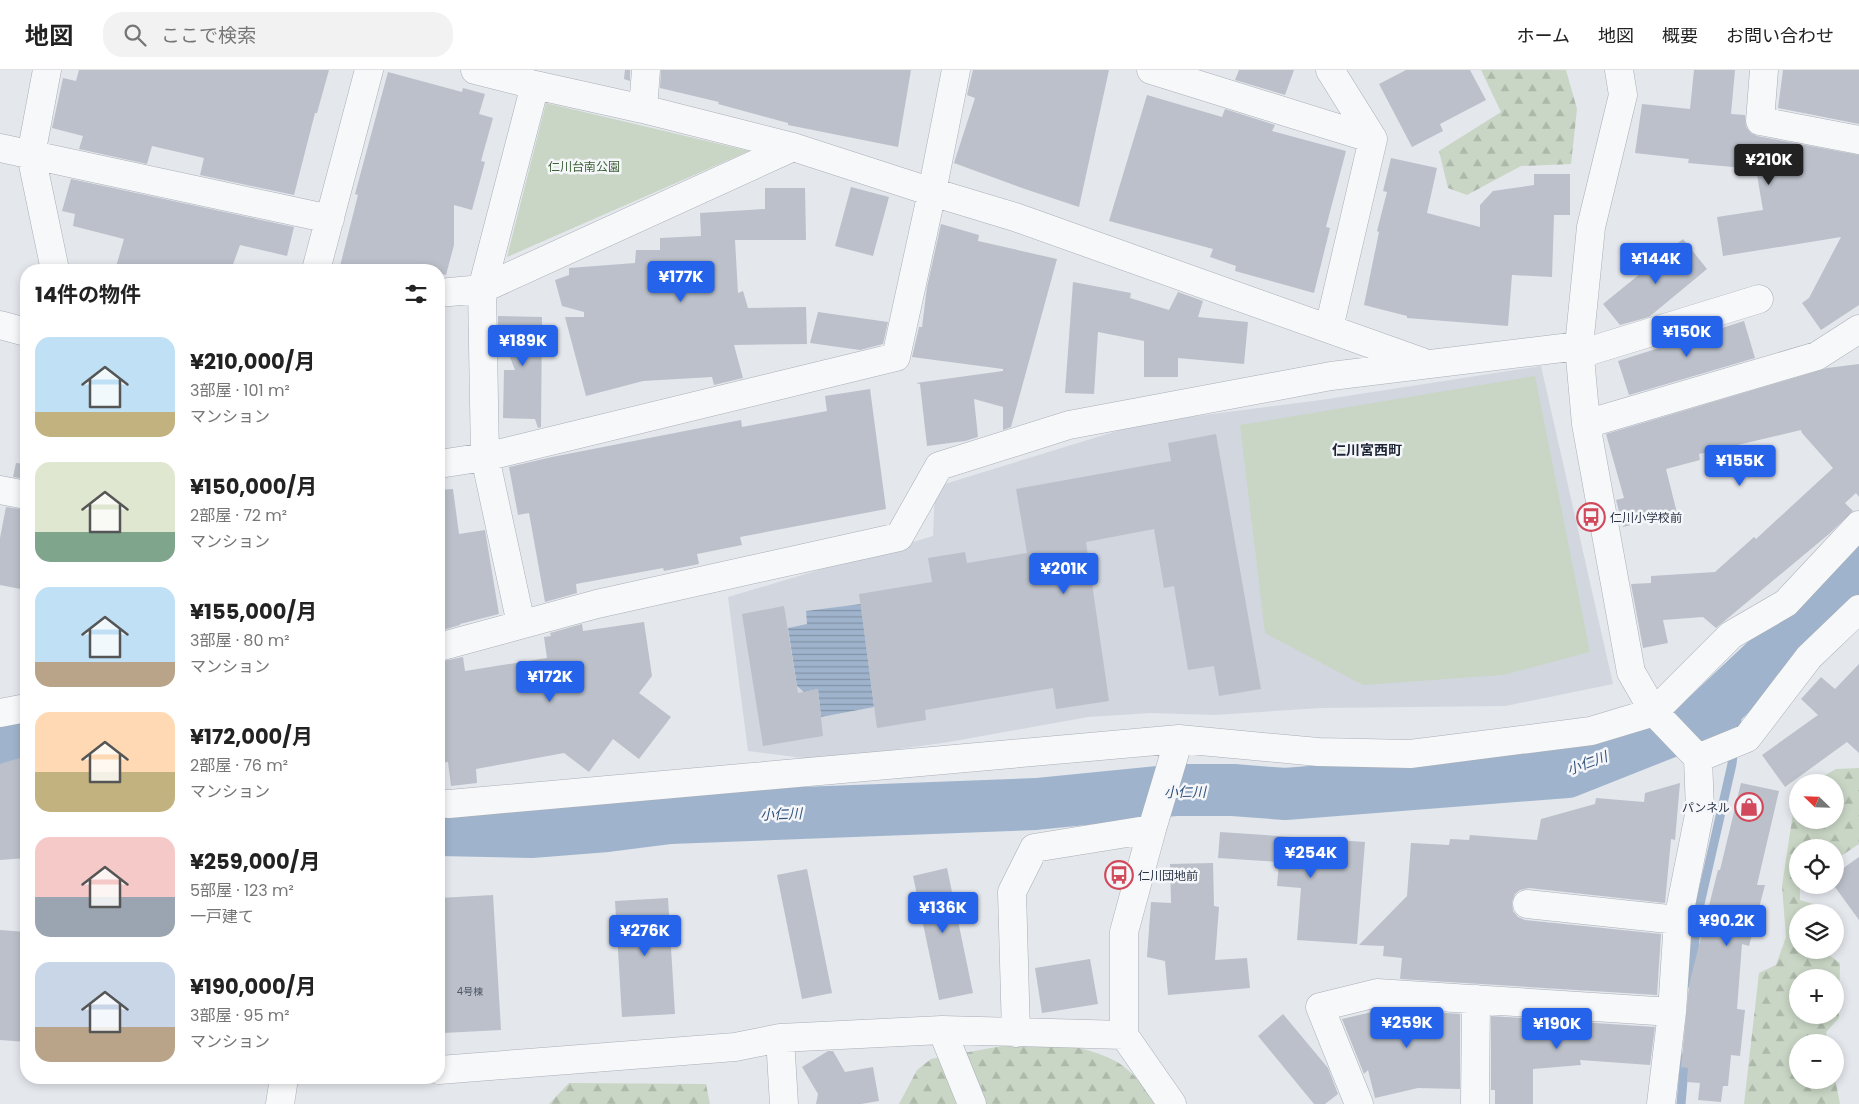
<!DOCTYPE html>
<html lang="ja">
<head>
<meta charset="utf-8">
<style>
	body { margin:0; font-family:Poppins,"Noto Sans JP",sans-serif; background:#f2f2f2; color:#222; height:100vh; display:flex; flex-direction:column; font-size:19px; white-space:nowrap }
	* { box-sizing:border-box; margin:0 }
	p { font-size:16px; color:#767676 }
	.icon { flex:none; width:28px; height:28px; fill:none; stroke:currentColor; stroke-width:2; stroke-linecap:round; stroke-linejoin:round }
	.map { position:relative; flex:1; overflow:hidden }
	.panel { position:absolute; left:20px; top:194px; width:425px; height:820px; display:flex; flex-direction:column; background:#fff; border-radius:20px; box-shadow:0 2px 8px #0003 }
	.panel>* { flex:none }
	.needle { width:32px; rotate:293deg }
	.tools { position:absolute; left:1789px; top:704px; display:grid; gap:10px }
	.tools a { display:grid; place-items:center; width:55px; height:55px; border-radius:50%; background:#fff; box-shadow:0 2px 8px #0003; font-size:25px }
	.price { position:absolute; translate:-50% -42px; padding:0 11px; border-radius:5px; background:#2563eb; color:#fff; font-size:16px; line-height:32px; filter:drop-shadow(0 1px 2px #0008) }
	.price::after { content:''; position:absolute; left:50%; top:30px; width:15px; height:11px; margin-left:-8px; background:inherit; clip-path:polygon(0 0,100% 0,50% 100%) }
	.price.active { background:#222; color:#fff }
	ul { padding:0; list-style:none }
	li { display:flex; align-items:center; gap:15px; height:125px; padding:0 15px }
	li span { display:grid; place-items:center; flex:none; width:140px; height:100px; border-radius:15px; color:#555 }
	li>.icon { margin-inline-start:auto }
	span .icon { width:60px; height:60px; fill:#fffc; stroke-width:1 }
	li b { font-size:21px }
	h2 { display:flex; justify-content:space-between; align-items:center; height:60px; padding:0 15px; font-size:21px }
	header { display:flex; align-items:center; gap:30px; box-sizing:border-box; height:70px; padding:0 25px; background:#fff; border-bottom:1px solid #e0e0e0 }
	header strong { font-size:24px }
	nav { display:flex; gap:28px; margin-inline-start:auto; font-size:18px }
	.search { width:350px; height:45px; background:#f2f2f2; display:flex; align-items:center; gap:12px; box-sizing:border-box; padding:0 18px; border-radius:20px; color:#767676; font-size:19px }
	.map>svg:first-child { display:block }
</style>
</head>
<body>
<header>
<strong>地図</strong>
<div class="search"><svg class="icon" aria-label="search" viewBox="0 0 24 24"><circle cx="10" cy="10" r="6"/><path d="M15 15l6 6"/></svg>ここで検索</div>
<nav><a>ホーム</a><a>地図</a><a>概要</a><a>お問い合わせ</a></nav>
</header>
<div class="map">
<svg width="1859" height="1034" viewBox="0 0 1859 1034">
	<defs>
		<pattern id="forest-firs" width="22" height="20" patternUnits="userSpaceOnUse" patternTransform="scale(1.25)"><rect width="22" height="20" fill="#c9d6c5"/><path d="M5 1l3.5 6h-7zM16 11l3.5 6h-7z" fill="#adb8ab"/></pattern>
		<pattern id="water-rules" width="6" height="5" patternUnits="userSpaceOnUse" patternTransform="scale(1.25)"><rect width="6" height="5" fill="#9fb4cc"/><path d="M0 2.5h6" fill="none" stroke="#8293a7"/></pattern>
	</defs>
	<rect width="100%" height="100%" fill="#e4e7ec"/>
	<path fill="#d2d6de" d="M1541,296L1613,614L1505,636L1321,638L1215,645L1151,643L1088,647L949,672L819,690L748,681L728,527L933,466L935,417L1143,353L1321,330Z"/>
	<path fill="#c9d6c5" d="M546,33L749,81L507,187Z
		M1535,306L1590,582L1503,605L1363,615L1265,563L1240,355Z"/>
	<path fill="url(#forest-firs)" fill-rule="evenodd" d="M1481,0H1566L1577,39L1571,94L1521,96L1467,125L1448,118L1439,81L1501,42Z
		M1859,698V774L1835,790V778H1798V815H1800V830L1820,836L1819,842H1798V880H1822L1840,893L1839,948L1826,962L1828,972H1798V1010H1835V1008L1840,1034H1744L1759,903L1776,895L1786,867L1782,816L1796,723L1797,722L1798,750H1835V712H1813L1836,699ZM1798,908H1835V945H1798Z
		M1039,969C1064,975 1094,979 1117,992C1131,1000 1148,1020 1157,1034H899L917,1000L931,989Z
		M569,1013L706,1014L710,1034H549Z"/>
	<path fill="url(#water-rules)" d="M861,534L874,637L821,647L818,619L804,622L797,616L788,558L807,554L806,541Z"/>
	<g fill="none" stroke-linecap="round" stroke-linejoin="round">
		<path stroke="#9fb4cc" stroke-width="9" d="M1691,914L1697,847L1732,694L1741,614
			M1681,1034L1685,987"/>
		<path stroke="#9fb4cc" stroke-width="52" d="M0,672H26
			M439,760L531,762L607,756L670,748L1036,734L1177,720H1233L1285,724L1567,702L1706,647L1790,568L1859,495"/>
	</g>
	<path fill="#bbc0ca" d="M79,0H329L317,43H315L294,125L200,105L204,88L152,76L147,94L79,79L83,66L52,58L63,8L76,11Z
		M625,0H630V11L624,9Z
		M661,0H911L898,77L788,55V53L718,34L719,32L660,18Z
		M973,0H1109L1079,137L1022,118L954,93L975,28L967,25Z
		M1239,0H1294L1285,25L1235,10Z
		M1406,0H1470L1486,30L1440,54L1443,61L1412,77L1379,14Z
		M1694,0H1735L1731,44L1745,45L1746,57L1751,63L1757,66L1859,85V235L1821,260L1802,233L1809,228L1841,167L1723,186L1717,147L1763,140L1756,99L1688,93L1689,89L1635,83L1642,34L1690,39Z
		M1783,0H1859V54L1778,38Z
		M388,2L462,22L463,18L485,24L479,44L493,48L481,91L485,92L472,140L454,135V175L446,205L439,203V200H339L358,125L355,124Z
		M1147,25L1222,47L1225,39L1275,55L1272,61L1346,81L1326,157L1330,158L1314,223L1235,201L1236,196L1210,187L1213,179L1109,151Z
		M1391,88L1437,98L1427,143L1480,157V135L1493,121L1534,115V104H1570V145H1554L1552,207L1512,205L1508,256L1407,248V246L1364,235L1379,162L1377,161L1387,122L1383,121Z
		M71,109L294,157L287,186L240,175L231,200H115L124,169L73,156L75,144L62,141Z
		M851,117L889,127L873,186L835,176Z
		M765,118H805L806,170H735L738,223L743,221L748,238L806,237L807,274L734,275L743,308L714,315L712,307L643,311L586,326L565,247H584V242L562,236L555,210L569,205V198L635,193L636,180H660V168L701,166L700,143L765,139Z
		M941,154L979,165L978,171L1057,189L1011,357L1003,360V337L974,329L978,367L965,371L927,376L920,314L916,313L1003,301V299L912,287L919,257H922L927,217Z
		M1683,169L1707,199L1649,247L1620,255L1603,234Z
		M1073,212L1131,223L1130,228L1169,240L1178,222L1203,231L1198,247L1248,252L1244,294L1178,288V307H1144V271L1098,262L1094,324L1065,323Z
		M818,242L888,252L883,274L860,280L810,273Z
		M498,246L542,247L541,357L538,358L535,349L503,348L504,300H515L498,257Z
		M1744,251L1755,288L1629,325L1618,291Z
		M1859,294V427L1856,423L1845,433L1853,441L1829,464L1716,558L1703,547L1663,550L1668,573L1643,578L1631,514L1651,513V506L1715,502L1754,467L1756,469L1833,398L1802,363L1801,360L1699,384L1700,390L1666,399L1677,443L1623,457L1616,430L1624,428L1606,364L1827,298Z
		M870,319L886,439L740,467L742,475L697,484L699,494L664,501L663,498L576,514L577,523L545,532L529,443L518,445L509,397L552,387L741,350L742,357L827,341L825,326Z
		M1216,364L1261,619L1219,626L1214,596L1188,600L1174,516L1164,518L1154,459L1086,472L1109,631L1056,639L1053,618L925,640L926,650L877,658L859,524L932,512L928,488L965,482L967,493L1027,483L1016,419L1171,391L1168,373Z
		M16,393L26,394V409L13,407Z
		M453,419L459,464L485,460L499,544L460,554V555L439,561V420Z
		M6,437L26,440V520L0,515V468Z
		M784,536L798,623L818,619L823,666L763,676L742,544Z
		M644,552L652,606L639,623L671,647L639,689L613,669L589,702L564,683L476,699L477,713L451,716L448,692L439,693V592L463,587L465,601L547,588L544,567L551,566L550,563L582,554L583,561Z
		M1859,594V683L1847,672L1785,717L1762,685L1818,645L1801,629L1821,607L1835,619Z
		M26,686V788L0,790V694Z
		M1680,713L1675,770L1671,769L1665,833L1529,818L1520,820L1515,824L1512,832L1513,841L1518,847L1525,850L1661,864L1657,925L1400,909L1402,888L1383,886L1384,876L1359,875L1407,826L1411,773L1449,775L1450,769L1469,770L1470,765L1537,770L1541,749L1595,734L1596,728L1644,732L1645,723Z
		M1741,713L1779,721L1757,815H1765L1749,876L1742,874L1737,939L1745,940L1740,986L1731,985L1728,1016H1723L1721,1032L1698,1030L1700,1013L1687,1012L1688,998L1681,997L1689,915L1718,800H1720Z
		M1220,762L1365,772L1357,874L1297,870L1301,818L1277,816L1279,792L1218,788Z
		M1859,787V850L1835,817V804Z
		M1213,793L1214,836L1219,837L1215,890L1247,888L1250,918L1168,925L1165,891L1147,887L1151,832L1171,833L1170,794Z
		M947,798L973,923L939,930L913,806Z
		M807,799L832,923L802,929L777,805Z
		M493,825L501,960L443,963L439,881V828Z
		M668,828L675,944L622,947L615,831Z
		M0,860L26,862V972L0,970Z
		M1090,889L1098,934L1042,943L1035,898Z
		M1385,939L1460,944V1019L1418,1018L1375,1028L1368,1000L1364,1004L1342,949Z
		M1283,944L1328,998L1338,1024L1325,1034H1314L1258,966Z
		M1491,946L1655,957L1650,995L1580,990L1581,995L1533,999V1034H1495V1020H1491Z
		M828,981H833L845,1002L873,997L879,1031L861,1034H816L818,1024L802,997Z"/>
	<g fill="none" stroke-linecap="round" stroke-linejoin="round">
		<defs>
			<path id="minor" d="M47,0L31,85L55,200
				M475,0L535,15L643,39L793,77L932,122L1015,147L1422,292
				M1151,0L1373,69
				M1619,0L1623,25L1591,157L1579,276L1586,354L1631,602L1654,642L1698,688L1747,668L1809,587L1859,539
				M1764,0L1760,51L1859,70
				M643,39L646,0
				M0,78L330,149
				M316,200L369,0
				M439,223L482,219L793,77
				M0,255L26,262
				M1329,258L1373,69L1330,0
				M1580,284L1759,229
				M1586,354L1817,286L1859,259
				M439,394L485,387L896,287L932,122L956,0
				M0,420L26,425
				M521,554L485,387L482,219L535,15
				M439,577L597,534L899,467L939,396L1069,355L1331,306L1579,276
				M0,643L26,638
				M439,733L449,734L1179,669L1318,682L1410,684L1591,661L1654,642L1731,565L1786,533L1859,455
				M1527,834L1678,850
				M942,960L972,1034
				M1016,963L1012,822L1034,778L1152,759
				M780,968L784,1034
				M439,1000L735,977L780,968L942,960L1124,965
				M280,1034L284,1008
				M1172,1034L1124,965V862L1152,759L1179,669
				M1359,1034L1320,937L1377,923L1672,942
				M1475,1034L1476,929
				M1661,1034L1672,942L1678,850L1700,740L1698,688"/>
		</defs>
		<use href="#minor" stroke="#a9aeb7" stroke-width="29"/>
		<use href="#minor" stroke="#f7f8fa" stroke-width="28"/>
	</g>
	<defs>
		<symbol id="bus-ring" viewBox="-11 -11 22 22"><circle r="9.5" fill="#f4f6f9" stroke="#d1495b" stroke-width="1.5"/><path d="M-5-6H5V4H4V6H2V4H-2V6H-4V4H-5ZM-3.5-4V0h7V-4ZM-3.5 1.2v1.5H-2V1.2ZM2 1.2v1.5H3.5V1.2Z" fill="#d1495b"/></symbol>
		<symbol id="shop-ring" viewBox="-11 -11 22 22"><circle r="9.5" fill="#f4f6f9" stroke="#d1495b" stroke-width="1.5"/><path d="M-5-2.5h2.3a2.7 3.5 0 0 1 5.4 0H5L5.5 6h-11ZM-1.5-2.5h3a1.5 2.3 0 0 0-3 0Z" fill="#d1495b"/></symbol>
	</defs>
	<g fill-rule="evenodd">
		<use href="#bus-ring" x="1575" y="431" width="32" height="32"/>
		<use href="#shop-ring" x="1733" y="721" width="32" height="32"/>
		<use href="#bus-ring" x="1103" y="789" width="32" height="32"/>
	</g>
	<g text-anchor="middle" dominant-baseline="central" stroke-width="5" stroke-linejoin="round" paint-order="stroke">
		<g font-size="10" fill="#4f5766">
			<text x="470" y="921">4号棟</text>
		</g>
		<g font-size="12" fill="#3f6138" stroke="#f4f6f9">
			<text x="584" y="96">仁川台南公園</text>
		</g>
		<g font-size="12" fill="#2b3445" stroke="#f4f6f9" text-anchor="start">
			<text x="1610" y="447">仁川小学校前</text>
			<text x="1730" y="737" text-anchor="end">パンネル</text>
			<text x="1138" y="805">仁川団地前</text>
		</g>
		<g font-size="14" font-weight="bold" fill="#1d2536" stroke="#f4f6f9">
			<text x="1367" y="380">仁川宮西町</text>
		</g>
		<g font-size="14" font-style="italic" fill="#34527a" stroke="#f4f6f9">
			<text transform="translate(1587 693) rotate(-20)">小仁川</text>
			<text transform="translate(1185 722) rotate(-1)">小仁川</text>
			<text transform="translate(781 744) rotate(-2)">小仁川</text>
		</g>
	</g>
</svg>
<div class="tools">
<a><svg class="needle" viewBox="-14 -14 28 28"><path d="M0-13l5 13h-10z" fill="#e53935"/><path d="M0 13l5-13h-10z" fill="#767676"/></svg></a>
<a><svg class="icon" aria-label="locate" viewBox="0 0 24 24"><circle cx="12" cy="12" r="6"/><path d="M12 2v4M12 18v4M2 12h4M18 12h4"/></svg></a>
<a><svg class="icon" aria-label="layers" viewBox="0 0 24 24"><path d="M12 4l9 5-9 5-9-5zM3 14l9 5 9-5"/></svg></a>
<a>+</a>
<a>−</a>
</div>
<b class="price active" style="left:1769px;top:116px">¥210K</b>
<b class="price" style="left:1656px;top:215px">¥144K</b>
<b class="price" style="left:681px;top:233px">¥177K</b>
<b class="price" style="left:1687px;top:288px">¥150K</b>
<b class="price" style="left:523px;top:297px">¥189K</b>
<b class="price" style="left:1740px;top:417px">¥155K</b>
<b class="price" style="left:1064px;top:525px">¥201K</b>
<b class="price" style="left:550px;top:633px">¥172K</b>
<b class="price" style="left:1311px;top:809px">¥254K</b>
<b class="price" style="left:943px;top:864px">¥136K</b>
<b class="price" style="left:1727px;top:877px">¥90.2K</b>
<b class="price" style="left:645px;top:887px">¥276K</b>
<b class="price" style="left:1407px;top:979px">¥259K</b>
<b class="price" style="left:1557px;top:980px">¥190K</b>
<section class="panel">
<h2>14件の物件<svg class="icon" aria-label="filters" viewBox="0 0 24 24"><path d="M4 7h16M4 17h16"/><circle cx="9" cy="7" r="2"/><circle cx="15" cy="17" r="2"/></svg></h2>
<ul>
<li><span style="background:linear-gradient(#bfe0f5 75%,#c2b280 0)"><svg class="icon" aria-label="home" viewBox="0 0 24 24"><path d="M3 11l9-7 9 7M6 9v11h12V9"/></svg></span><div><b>¥210,000/月</b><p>3部屋 · 101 m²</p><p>マンション</p></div></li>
<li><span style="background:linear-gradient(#dfe7d0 70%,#7fa58c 0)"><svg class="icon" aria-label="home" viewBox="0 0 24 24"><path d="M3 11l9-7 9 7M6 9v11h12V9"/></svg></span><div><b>¥150,000/月</b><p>2部屋 · 72 m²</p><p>マンション</p></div></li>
<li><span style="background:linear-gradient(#bfe0f5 75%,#b9a48a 0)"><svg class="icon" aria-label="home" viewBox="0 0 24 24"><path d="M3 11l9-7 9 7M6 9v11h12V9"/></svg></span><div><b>¥155,000/月</b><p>3部屋 · 80 m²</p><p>マンション</p></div></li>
<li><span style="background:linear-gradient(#ffd9b3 60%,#c2b280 0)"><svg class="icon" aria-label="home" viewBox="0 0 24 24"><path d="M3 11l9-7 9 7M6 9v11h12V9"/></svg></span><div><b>¥172,000/月</b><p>2部屋 · 76 m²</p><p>マンション</p></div></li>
<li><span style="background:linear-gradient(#f6c9c9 60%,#9aa5b1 0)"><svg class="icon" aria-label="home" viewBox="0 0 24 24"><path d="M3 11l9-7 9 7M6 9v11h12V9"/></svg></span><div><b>¥259,000/月</b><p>5部屋 · 123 m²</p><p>一戸建て</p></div></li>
<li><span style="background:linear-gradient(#c9d6e8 65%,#b9a48a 0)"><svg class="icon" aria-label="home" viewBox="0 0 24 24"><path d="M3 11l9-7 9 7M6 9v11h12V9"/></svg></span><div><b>¥190,000/月</b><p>3部屋 · 95 m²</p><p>マンション</p></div></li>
</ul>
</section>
</div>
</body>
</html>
